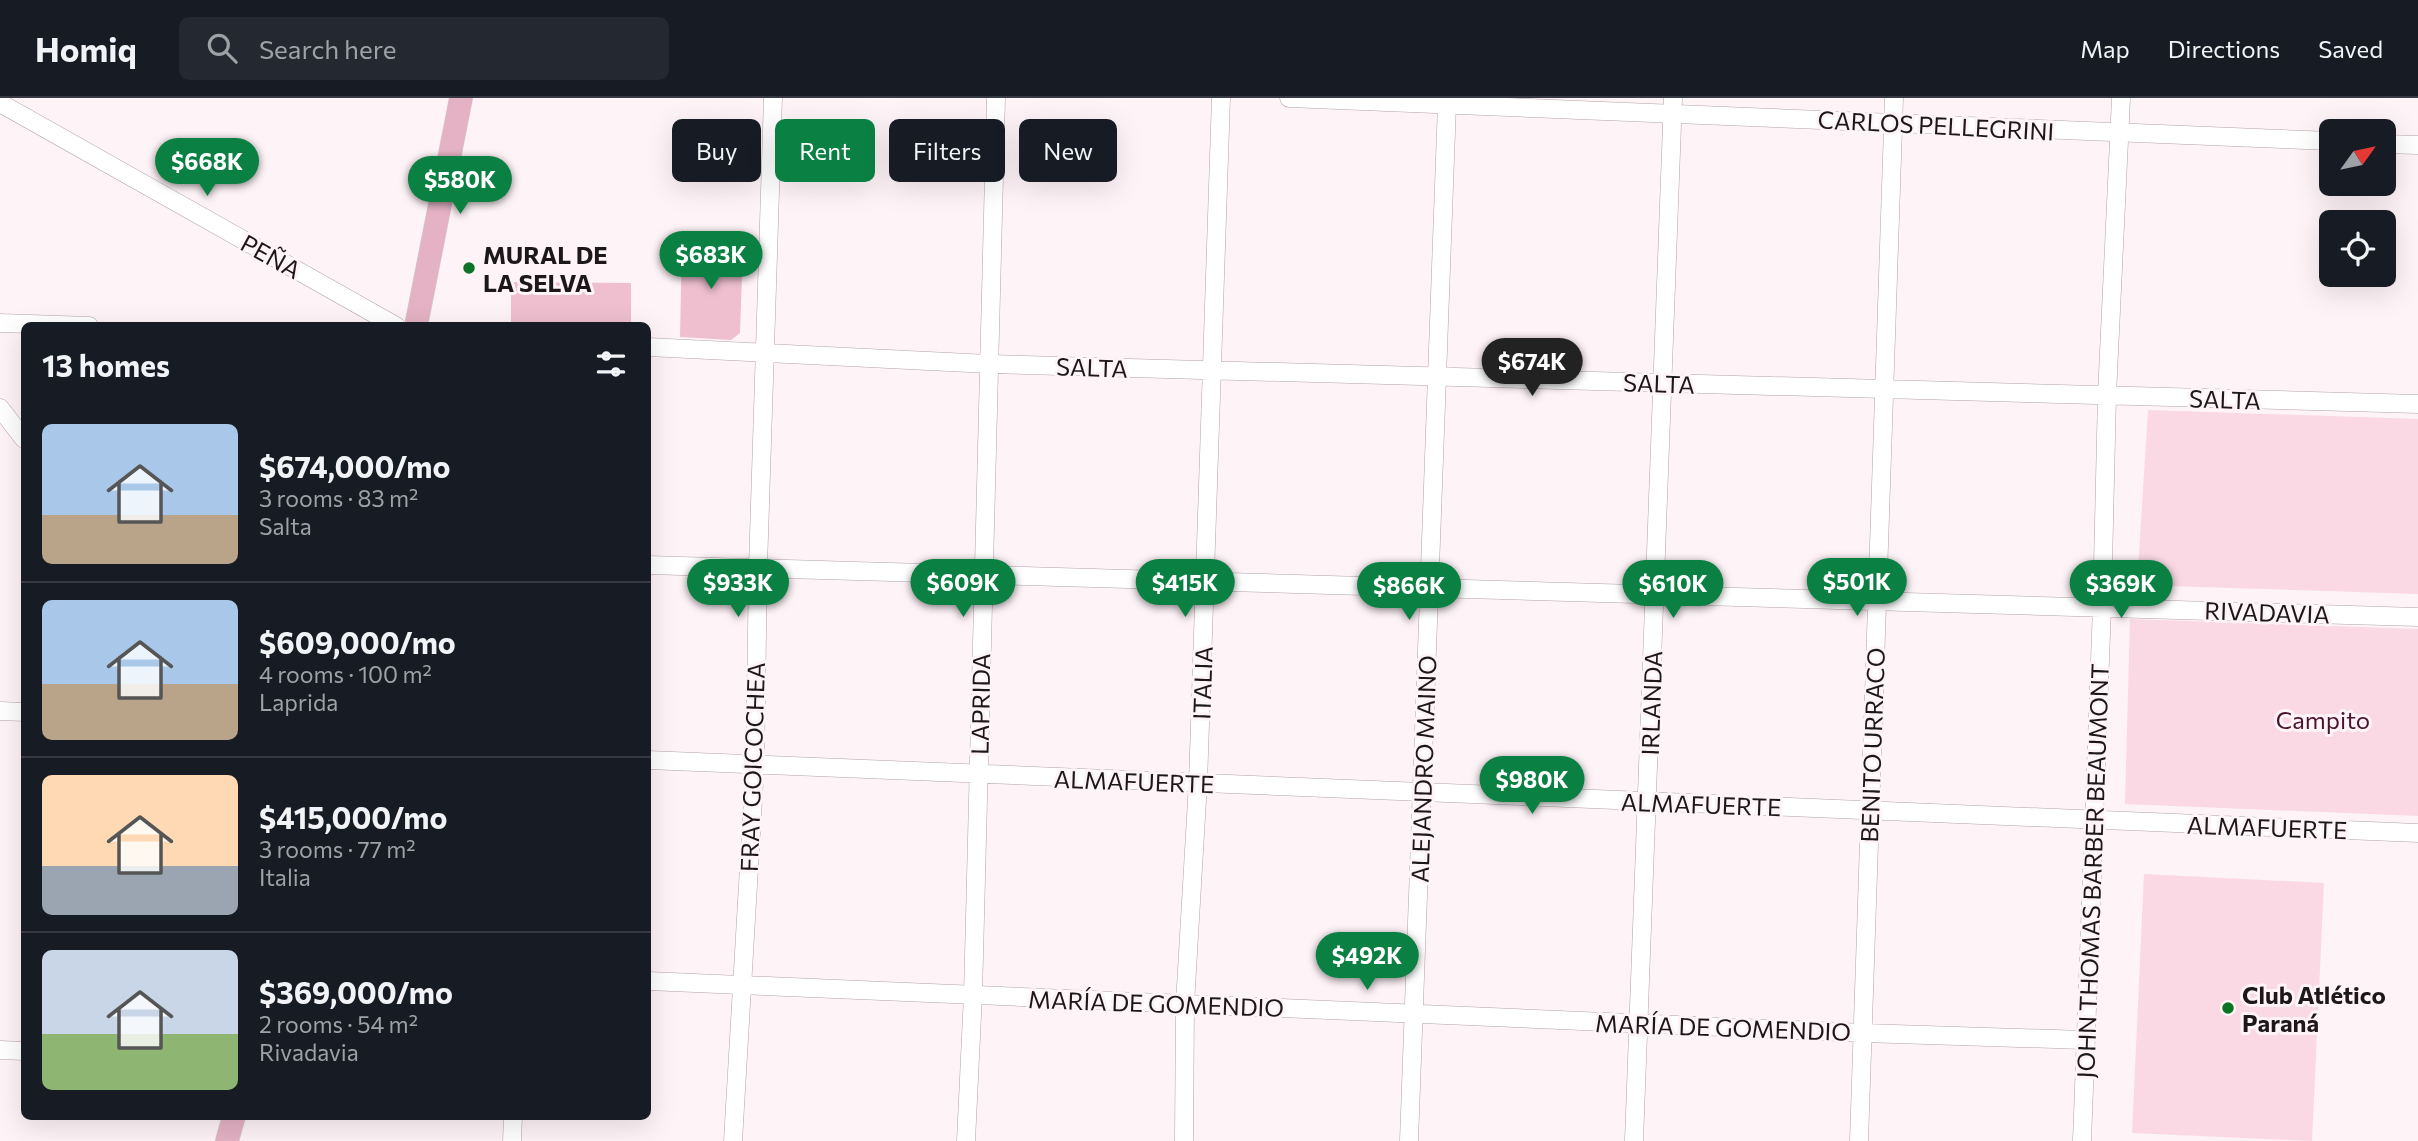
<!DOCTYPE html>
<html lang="en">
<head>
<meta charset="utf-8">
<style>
	body { margin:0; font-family:Commissioner,sans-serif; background:#242831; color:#f1f3f6; height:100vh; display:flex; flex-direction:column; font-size:26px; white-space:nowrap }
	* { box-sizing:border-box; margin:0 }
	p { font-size:23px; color:#9ea1a6 }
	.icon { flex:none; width:38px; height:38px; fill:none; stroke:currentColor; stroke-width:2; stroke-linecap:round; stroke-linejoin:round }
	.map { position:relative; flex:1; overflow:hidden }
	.details { position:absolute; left:21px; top:224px; width:630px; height:798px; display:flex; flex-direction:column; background:#171b24; border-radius:10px; box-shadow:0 7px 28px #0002 }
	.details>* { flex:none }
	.hud { position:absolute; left:672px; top:21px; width:665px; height:63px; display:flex; gap:14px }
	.needle { width:46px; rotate:57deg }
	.buttons { position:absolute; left:2319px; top:21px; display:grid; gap:14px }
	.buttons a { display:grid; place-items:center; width:77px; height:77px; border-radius:10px; background:#171b24; box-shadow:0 7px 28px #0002; font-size:35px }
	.price { position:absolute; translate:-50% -60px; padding:0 16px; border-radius:24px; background:#0b8043; color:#fff; font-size:23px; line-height:46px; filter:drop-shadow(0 2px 4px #0008) }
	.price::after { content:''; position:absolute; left:50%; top:42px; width:21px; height:16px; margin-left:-10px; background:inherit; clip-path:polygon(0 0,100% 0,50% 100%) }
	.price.current { background:#222; color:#fff }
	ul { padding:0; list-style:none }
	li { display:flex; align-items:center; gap:21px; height:175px; padding:0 21px }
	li+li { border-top:2px solid #363941 }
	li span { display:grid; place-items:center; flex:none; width:196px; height:140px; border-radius:10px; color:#555 }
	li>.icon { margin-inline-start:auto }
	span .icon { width:84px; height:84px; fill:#fffc; stroke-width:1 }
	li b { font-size:30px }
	h2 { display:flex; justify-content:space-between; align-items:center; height:84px; padding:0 21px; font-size:30px }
	.chip { padding:0 24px; border-radius:10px; background:#171b24; box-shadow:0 7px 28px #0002; font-size:24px; line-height:63px }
	.chip.current { background:#0b8043; color:#fff }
	header { display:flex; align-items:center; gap:42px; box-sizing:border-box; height:98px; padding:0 35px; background:#171b24; border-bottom:2px solid #363941 }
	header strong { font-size:33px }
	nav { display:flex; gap:38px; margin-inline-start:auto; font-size:24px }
	.search { width:490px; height:63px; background:#242831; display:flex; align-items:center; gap:18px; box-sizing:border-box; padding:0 24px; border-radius:10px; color:#9ea1a6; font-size:26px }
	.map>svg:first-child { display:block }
</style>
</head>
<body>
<header>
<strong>Homiq</strong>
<div class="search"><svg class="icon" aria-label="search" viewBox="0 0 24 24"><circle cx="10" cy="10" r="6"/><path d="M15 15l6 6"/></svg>Search here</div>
<nav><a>Map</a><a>Directions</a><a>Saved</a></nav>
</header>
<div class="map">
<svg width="2418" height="1043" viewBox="0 0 2418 1043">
	<rect width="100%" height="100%" fill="#fef3f7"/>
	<path fill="#fad9e4" d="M2148,312L2418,321V496L2137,487Z
		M2130,521L2418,531V718L2125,706Z
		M2144,776L2324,785L2312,1043L2132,1035Z"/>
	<path fill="#efbfcf" d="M682,145L743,147L740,235L731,242L680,239Z
		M511,184L631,185V228H511Z"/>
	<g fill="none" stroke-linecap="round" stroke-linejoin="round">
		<defs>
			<path id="minor" d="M1289,0L2331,43
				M0,5L396,228
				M2384,46L2418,47
				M0,225L89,228
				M648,249L989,266L2418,306
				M0,310L24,341
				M648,467L2418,519
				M0,613L24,614
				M648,662L2418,735
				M648,883L1864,935L2084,942
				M0,952L24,953
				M512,1043L513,1018
				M733,1043L755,667L758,469L773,0
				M966,1043L973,897L996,0
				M1184,1043L1185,906L1198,685L1221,0
				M1409,1043L1447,6
				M1634,1043L1673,0
				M1859,1043L1894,0
				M2082,1043L2102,509L2107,297L2121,0"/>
			<path id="major" d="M416,228L461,0
				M227,1043L234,1018"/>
		</defs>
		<use href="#minor" stroke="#b3a3a8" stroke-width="19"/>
		<use href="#major" stroke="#d6d5d5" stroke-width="24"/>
		<use href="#minor" stroke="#fff" stroke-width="18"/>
		<use href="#major" stroke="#e4b2c4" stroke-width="23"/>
	</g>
	<g fill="#0a7527" stroke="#fef3f7" stroke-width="2.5">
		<circle cx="469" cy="170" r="7"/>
		<circle cx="2228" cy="910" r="7"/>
	</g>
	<g text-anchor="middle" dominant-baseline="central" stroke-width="6" stroke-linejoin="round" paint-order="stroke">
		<g font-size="24" fill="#1c1718" stroke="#fef3f7">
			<text transform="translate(1936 27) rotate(3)">CARLOS PELLEGRINI</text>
			<text transform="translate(271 158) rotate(29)">PEÑA</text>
			<text transform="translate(1092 269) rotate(2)">SALTA</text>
			<text transform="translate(1659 285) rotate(2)">SALTA</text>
			<text transform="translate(2225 301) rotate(2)">SALTA</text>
			<text transform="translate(2267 514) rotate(2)">RIVADAVIA</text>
			<text transform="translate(1202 585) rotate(-88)">ITALIA</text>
			<text transform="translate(1651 605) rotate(-88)">IRLANDA</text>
			<text transform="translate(980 606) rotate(-89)">LAPRIDA</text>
			<text transform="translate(1872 647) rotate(-88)">BENITO URRACO</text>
			<text transform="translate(752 669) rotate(-88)">FRAY GOICOCHEA</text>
			<text transform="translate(1423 671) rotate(-88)">ALEJANDRO MAINO</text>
			<text transform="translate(1134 683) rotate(2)">ALMAFUERTE</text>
			<text transform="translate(1701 706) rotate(2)">ALMAFUERTE</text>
			<text transform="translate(2267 729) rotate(2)">ALMAFUERTE</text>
			<text transform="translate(2092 773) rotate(-88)">JOHN THOMAS BARBER BEAUMONT</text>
			<text transform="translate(1156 905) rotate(2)">MARÍA DE GOMENDIO</text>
			<text transform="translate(1723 929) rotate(2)">MARÍA DE GOMENDIO</text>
		</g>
		<g font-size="24" font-weight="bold" fill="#1c1718" stroke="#fef3f7" text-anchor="start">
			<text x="483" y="156">MURAL DE<tspan x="483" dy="28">LA SELVA</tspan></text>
			<text x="2242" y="896">Club Atlético<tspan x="2242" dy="28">Paraná</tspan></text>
		</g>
		<g font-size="24" fill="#4a122c" stroke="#fef3f7">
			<text x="2323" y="621">Campito</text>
		</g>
	</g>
</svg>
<div class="buttons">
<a><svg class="needle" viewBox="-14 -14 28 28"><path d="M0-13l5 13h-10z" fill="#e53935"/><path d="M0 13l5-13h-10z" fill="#9ea1a6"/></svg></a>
<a><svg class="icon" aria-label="locate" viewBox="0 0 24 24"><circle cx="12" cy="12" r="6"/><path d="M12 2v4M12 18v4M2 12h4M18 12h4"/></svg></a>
</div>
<b class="price" style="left:207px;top:100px">$668K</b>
<b class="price" style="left:460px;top:118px">$580K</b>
<b class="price" style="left:711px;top:193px">$683K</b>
<b class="price current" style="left:1532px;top:300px">$674K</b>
<b class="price" style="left:1857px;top:520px">$501K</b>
<b class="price" style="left:738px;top:521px">$933K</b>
<b class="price" style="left:963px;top:521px">$609K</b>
<b class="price" style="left:1185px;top:521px">$415K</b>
<b class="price" style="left:1673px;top:522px">$610K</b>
<b class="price" style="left:2121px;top:522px">$369K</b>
<b class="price" style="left:1409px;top:524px">$866K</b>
<b class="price" style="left:1532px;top:718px">$980K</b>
<b class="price" style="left:1367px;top:894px">$492K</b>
<div class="hud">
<a class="chip">Buy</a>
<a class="chip current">Rent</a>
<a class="chip">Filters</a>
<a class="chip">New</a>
</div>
<section class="details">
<h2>13 homes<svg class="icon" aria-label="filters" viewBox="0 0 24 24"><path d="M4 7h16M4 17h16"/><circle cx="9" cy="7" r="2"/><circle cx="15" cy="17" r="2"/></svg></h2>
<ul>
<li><span style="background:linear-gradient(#a9c7e8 65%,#b9a48a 0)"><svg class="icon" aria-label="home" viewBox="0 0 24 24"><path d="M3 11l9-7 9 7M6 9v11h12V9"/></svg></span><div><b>$674,000/mo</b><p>3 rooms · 83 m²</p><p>Salta</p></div></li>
<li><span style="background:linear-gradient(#a9c7e8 60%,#b9a48a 0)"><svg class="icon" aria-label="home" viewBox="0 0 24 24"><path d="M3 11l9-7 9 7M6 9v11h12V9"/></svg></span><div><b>$609,000/mo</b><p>4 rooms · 100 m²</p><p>Laprida</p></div></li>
<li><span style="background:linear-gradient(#ffd9b3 65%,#9aa5b1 0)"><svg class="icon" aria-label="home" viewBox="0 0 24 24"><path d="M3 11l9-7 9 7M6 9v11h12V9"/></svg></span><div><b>$415,000/mo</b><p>3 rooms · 77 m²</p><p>Italia</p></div></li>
<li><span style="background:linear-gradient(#c9d6e8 60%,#8fb573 0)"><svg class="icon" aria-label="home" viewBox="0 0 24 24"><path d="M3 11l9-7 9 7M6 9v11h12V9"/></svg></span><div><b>$369,000/mo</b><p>2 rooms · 54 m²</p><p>Rivadavia</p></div></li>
</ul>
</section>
</div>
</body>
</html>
